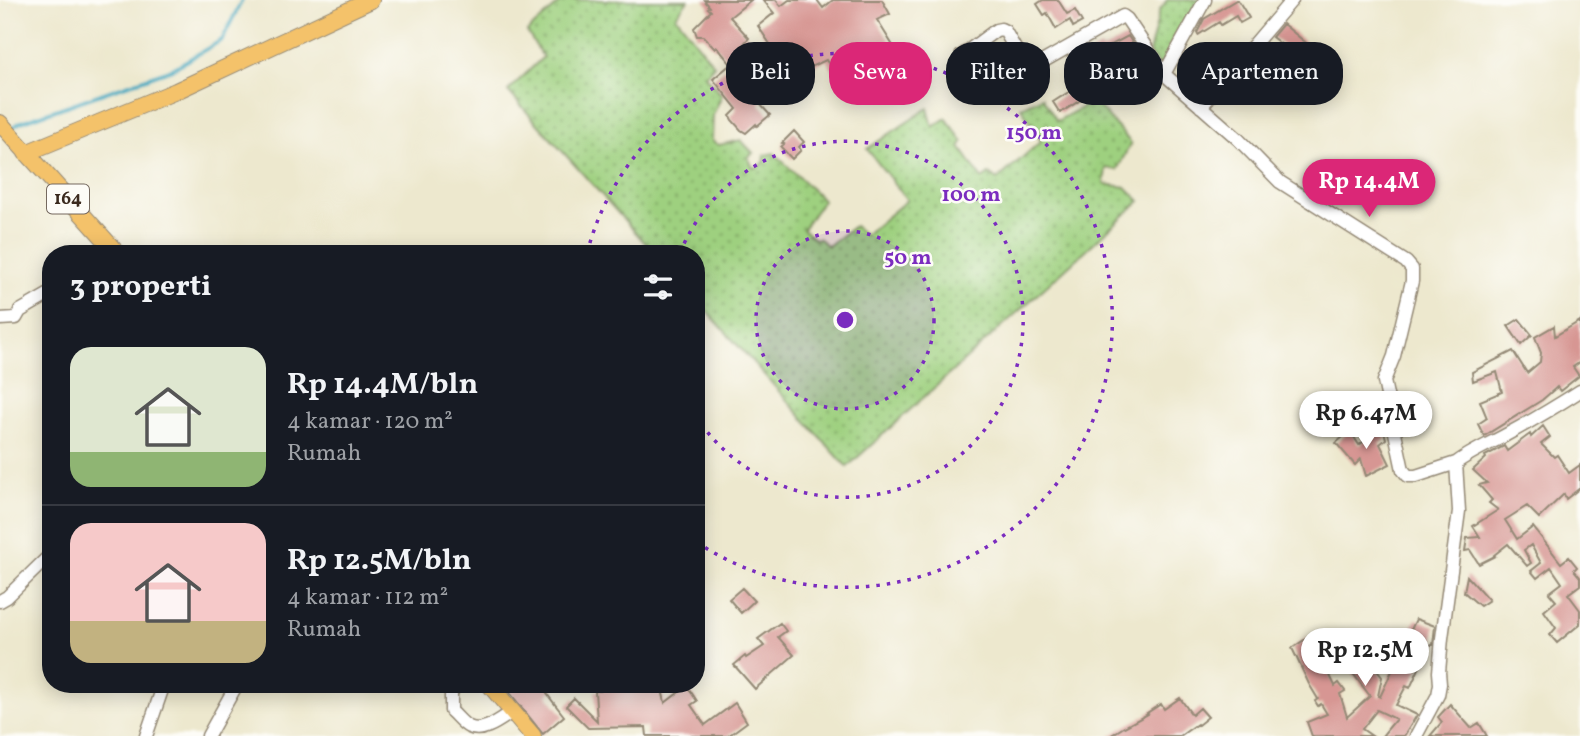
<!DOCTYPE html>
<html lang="id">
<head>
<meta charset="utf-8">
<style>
	body { margin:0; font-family:Vollkorn,serif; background:#242831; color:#f1f3f6; height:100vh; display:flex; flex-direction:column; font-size:26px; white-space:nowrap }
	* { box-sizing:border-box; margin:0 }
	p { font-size:23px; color:#9ea1a6 }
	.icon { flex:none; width:38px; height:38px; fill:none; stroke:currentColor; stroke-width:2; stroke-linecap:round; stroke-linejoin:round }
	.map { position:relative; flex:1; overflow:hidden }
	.sheet { position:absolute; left:42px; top:245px; width:663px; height:448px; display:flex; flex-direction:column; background:#171b24; border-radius:28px; box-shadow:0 4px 18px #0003 }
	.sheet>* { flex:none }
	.top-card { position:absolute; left:726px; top:42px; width:665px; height:63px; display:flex; gap:14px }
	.price { position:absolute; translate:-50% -60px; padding:0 16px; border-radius:24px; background:#fff; color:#222; font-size:23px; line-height:46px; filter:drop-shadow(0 2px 4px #0008) }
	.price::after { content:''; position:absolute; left:50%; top:42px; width:21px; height:16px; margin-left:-10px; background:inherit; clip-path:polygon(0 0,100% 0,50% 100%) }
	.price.current { background:#db2777; color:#fff }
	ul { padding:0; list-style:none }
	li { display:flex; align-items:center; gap:21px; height:175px; padding:0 28px }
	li+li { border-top:2px solid #363941 }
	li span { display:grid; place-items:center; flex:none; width:196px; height:140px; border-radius:21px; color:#555 }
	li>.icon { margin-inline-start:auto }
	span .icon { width:84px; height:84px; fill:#fffc; stroke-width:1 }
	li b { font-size:30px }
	h2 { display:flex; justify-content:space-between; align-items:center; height:84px; padding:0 28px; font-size:30px }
	.chip { padding:0 24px; border-radius:28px; background:#171b24; box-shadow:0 4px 18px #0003; font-size:24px; line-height:63px }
	.chip.current { background:#db2777; color:#fff }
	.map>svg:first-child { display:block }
</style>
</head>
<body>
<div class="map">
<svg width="1580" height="736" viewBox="0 0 1580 736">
	<defs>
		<pattern id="grass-dots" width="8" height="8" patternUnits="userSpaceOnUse" patternTransform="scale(1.75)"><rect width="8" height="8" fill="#9ed07f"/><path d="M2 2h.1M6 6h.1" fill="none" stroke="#82a967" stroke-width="1.8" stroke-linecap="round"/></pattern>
	</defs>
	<rect width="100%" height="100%" fill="#fdfcf7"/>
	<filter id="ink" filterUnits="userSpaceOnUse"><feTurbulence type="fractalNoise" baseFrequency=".0143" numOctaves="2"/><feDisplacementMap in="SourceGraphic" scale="14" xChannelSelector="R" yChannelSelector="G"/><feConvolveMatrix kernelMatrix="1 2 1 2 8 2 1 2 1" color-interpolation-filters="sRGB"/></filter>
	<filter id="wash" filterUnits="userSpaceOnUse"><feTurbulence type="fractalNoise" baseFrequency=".00686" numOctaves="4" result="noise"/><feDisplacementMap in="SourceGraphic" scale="28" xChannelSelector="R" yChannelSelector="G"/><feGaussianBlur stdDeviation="1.57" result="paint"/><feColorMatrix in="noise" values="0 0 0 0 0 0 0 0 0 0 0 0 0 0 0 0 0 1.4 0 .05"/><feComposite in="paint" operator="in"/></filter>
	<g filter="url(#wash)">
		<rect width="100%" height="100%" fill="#ede8ce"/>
		<path fill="url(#grass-dots)" stroke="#6c7d4e" stroke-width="2" d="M563,0H688L676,16L714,65L705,76L722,95L713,115L712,141L719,145L741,140L753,153L748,157L753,168L758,167L765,161L764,155L774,153L823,200L803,229L814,239L818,238L828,246L854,226L865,235L907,200L867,149L928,108L933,127L946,118L963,142L960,147L982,179L989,174L997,180L1041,141L1021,107L1042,97L1057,121L1094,101L1131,143L1117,170L1106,168L1104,184L1126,187L1140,201L847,467L697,300L696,254H655L508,91L543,57L527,32Z
			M1167,0H1202L1163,70L1149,53L1160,10Z"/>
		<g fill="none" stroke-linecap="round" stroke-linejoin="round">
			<path stroke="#41a9c1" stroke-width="3.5" d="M11,128L21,122L172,69L222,40L242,0"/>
		</g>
		<g id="blocks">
			<path fill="#d79693" d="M704,0H751L730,17L749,38L741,47L754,60L772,47L758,26L774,13L763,0H776L781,6L789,0H817L823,8L833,0H882L890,14L877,20L902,60L878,80L866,61L840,81L826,60L804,70L808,75L783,93L778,86L759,103L770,115L757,126L756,124L746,133L741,130L732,120L730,116L737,109L713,79L731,64L717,47L715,49L703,36H697L694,28L711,11L708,8L710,7Z
				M1043,0H1058L1067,14L1075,10L1082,22L1073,27L1070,20L1056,29L1047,13L1044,15L1037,4Z
				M1236,0H1238L1249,18L1240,23L1236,16L1221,25L1219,22L1198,35L1197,33L1204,19Z
				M1283,24L1322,56L1312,68L1272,37Z
				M1128,36L1136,48L1119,58L1128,73L1113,83L1115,87L1107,92L1100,80L1107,76L1092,52L1100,47L1102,50Z
				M1083,83L1090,94L1060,113L1053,102Z
				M794,131L804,142L799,147L801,150L792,159L781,147L784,144L782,143Z
				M1519,319L1532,335L1521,345L1508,326Z
				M1580,321V362L1573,367L1579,376L1560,391L1557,387L1542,400L1484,436L1478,424L1487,418L1480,401L1502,392L1497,372L1473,381L1472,372L1513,351L1527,373L1540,362L1541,353L1535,337L1554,326L1555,336Z
				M1543,426L1550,437L1541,444L1554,457L1557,455L1569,473L1580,465V488L1566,499L1564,494L1539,518L1527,506L1505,520L1517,539L1533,527L1561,563L1569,557L1577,567L1574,570L1580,577V585L1568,594L1580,610V624L1557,643L1550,635L1556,628L1544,611L1556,601L1549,593L1562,583L1551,567L1537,578L1531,571L1541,563L1531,545L1524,550L1531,563L1527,566L1508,544L1494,555L1495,556L1479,564L1470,550L1465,551L1467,538L1480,537L1473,526L1498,510L1489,503L1492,500L1479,485L1487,483L1473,470L1486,458L1485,456L1504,446L1507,451L1530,434L1531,437Z
				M1383,427L1386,439L1380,444L1390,464L1366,476L1361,459L1355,465L1336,443L1350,431L1359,445Z
				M1467,576L1489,600L1480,606L1464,592Z
				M742,588L754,601L741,613L729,599Z
				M1416,619L1435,626L1433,645H1430L1410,688L1406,686L1396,705L1417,715L1404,736H1382L1396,719L1377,710L1362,729L1372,736H1312L1307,722L1327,714L1321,704L1318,706L1315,701L1318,699L1309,684L1292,648L1307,638L1321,657L1335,686L1339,683L1345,691L1340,694L1347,717L1370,696L1352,672L1367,658L1382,677L1378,696L1380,697Z
				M780,623L786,631L778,637L794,655L755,689L734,665L745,656L746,658L764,646L758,639Z
				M503,684H561L547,694L564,716L543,734Z
				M599,684H661L665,703L687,686L697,701L691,705L705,725L735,703L747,722L728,736H647L646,727L588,728L566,706L574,698L597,721L595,691H600Z
				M1180,698L1192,715L1200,708L1208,717L1198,725L1197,724L1180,736H1110L1124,727L1148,714L1147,713L1161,704L1164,709Z
				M1450,704L1471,728L1479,723L1487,736H1430L1442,722L1438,717Z"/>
		</g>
	</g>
	<g filter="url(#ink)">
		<use href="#blocks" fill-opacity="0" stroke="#948976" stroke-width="2"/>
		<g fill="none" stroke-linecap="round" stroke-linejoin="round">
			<defs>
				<path id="minor" d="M1205,0L1164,74L1238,139L1280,182L1406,262L1412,269V281L1394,356L1384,381L1403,470L1408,476H1416L1456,463
					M961,56L996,30L1001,29L1005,31L1026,68L1028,70L1123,16L1127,19L1164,74
					M1201,107L1292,0
					M0,319L16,318L20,311L51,293
					M0,601L7,597L51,554
					M456,684L451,693V711C457,716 462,724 469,727C483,734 501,719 512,712
					M146,736L164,684
					M208,736L237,684
					M1416,736L1438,695L1440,684L1439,672L1442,638L1459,511L1456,463C1471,452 1487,445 1504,436C1530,422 1555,407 1580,391"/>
				<path id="major" d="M0,123L118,254
					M26,153L176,91L371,0
					M489,684L533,736"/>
			</defs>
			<use href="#minor" stroke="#948976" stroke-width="15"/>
			<use href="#major" stroke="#948976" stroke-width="18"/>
			<use href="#minor" stroke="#fff" stroke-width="12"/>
			<use href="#major" stroke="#f4c26a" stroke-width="16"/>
		</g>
	</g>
	<circle cx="845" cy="320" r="89" fill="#7b2cbf" fill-opacity=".12"/>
	<g fill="none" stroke="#7b2cbf" stroke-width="3.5" stroke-dasharray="3.5 7">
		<circle cx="845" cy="320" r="89"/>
		<path d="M680 253A178 178 0 1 1 697 418"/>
		<path d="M587 253A267 267 0 1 1 698 543"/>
	</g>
	<g text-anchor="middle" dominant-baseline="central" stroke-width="5" stroke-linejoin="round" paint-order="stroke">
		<rect fill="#fdfcf7" stroke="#75695f" stroke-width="2" x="47" y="184.5" width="42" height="29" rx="5"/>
		<g font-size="18" font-weight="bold" fill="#3b2a1e">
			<text x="68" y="199">164</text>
		</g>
	</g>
	<circle cx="845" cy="320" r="10" fill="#7b2cbf" stroke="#fdfcf7" stroke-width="3.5"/>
	<g font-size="21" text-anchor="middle" font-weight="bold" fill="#7b2cbf" stroke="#fdfcf7" stroke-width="5" stroke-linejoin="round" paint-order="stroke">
		<text x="1034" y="139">150 m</text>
		<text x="971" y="201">100 m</text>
		<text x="908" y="264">50 m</text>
	</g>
</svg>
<b class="price current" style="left:1369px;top:219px">Rp 14.4M</b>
<b class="price" style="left:1366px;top:451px">Rp 6.47M</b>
<b class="price" style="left:1365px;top:688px">Rp 12.5M</b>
<div class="top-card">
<a class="chip">Beli</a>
<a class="chip current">Sewa</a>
<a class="chip">Filter</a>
<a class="chip">Baru</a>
<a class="chip">Apartemen</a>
</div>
<section class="sheet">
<h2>3 properti<svg class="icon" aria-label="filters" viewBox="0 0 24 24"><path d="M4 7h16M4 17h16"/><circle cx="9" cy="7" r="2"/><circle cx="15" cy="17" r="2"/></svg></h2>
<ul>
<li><span style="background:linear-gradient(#dfe7d0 75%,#8fb573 0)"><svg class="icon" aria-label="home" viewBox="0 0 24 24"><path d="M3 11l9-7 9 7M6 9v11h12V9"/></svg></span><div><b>Rp 14.4M/bln</b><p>4 kamar · 120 m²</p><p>Rumah</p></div></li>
<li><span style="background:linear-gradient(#f6c9c9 70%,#c2b280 0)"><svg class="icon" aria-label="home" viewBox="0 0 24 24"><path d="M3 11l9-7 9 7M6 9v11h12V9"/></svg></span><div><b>Rp 12.5M/bln</b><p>4 kamar · 112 m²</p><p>Rumah</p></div></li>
</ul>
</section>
</div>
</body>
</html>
